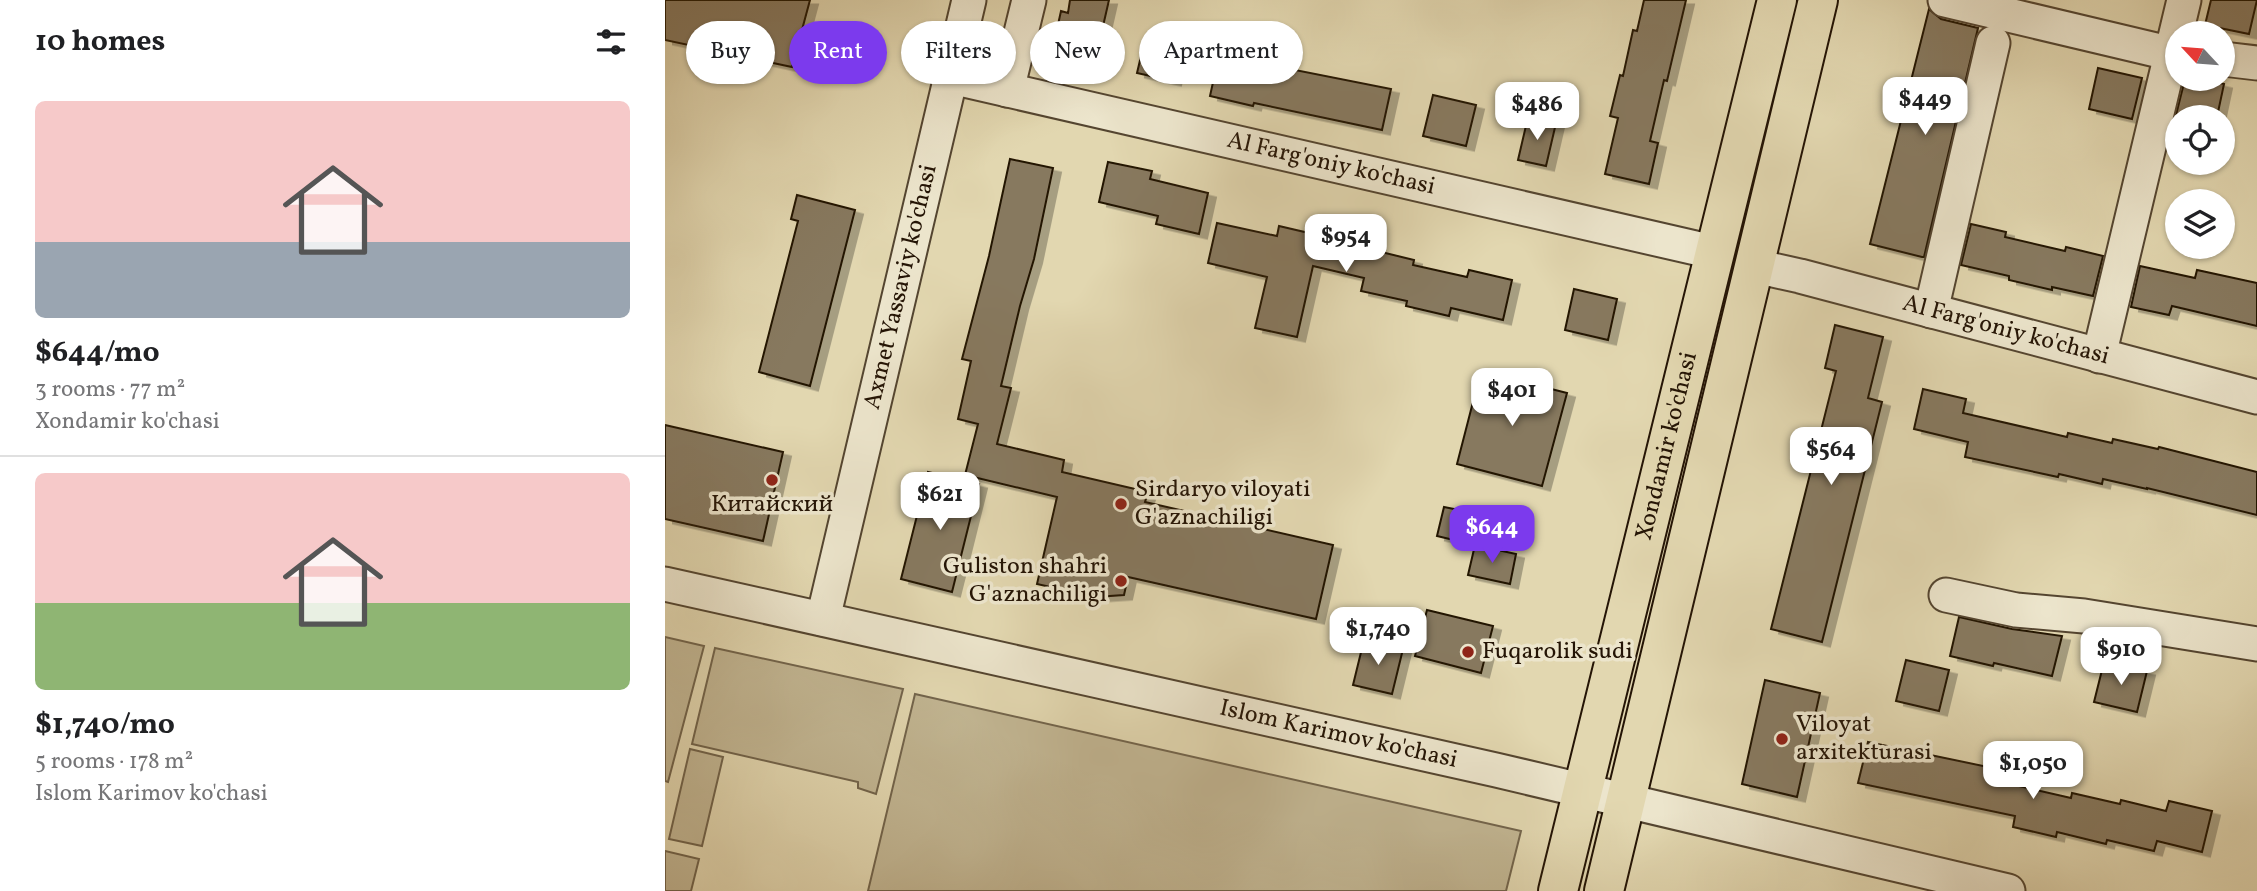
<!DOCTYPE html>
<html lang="en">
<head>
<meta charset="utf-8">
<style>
	body { margin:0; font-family:Vollkorn,serif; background:#f2f2f2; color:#202124; height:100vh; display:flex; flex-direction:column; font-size:26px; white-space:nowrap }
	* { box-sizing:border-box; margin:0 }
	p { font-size:23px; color:#757577 }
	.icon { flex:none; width:38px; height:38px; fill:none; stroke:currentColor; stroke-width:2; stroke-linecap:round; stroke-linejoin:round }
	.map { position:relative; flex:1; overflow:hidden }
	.drawer { display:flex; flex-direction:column; background:#fff; width:665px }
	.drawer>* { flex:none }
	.banner { position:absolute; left:21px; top:21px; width:665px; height:63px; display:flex; gap:14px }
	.needle { width:46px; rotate:296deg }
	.tools { position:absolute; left:1500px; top:21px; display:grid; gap:14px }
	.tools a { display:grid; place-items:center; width:70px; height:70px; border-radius:50%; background:#fff; box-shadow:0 2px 5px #0004; font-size:35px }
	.price { position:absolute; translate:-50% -60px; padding:0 16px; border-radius:14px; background:#fff; color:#222; font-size:23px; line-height:46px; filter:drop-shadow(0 2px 4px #0008) }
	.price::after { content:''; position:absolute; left:50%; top:42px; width:21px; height:16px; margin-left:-10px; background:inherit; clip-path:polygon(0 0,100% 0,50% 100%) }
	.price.current { background:#7c3aed; color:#fff }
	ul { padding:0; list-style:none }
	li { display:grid; align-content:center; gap:14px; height:371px; padding:0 35px }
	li+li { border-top:2px solid #e0e0e0 }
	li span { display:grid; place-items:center; height:217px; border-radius:10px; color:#555 }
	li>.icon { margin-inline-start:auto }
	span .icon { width:126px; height:126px; fill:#fffc; stroke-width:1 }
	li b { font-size:30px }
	h2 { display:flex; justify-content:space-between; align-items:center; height:84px; padding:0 35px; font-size:30px }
	.pill { padding:0 24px; border-radius:32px; background:#fff; box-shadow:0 2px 5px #0004; font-size:24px; line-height:63px }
	.pill.current { background:#7c3aed; color:#fff }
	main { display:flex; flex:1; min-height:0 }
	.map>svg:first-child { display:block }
</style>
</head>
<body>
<main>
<section class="drawer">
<h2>10 homes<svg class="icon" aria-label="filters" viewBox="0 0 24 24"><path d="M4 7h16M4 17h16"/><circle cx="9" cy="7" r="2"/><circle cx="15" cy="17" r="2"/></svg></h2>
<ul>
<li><span style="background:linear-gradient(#f6c9c9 65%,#9aa5b1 0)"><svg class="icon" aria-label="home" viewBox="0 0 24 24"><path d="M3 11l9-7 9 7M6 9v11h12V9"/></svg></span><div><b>$644/mo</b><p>3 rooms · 77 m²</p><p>Xondamir ko'chasi</p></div></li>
<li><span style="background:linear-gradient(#f6c9c9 60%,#8fb573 0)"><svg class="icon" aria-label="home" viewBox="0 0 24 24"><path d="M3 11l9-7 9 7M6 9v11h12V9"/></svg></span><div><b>$1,740/mo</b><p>5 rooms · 178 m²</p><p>Islom Karimov ko'chasi</p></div></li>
</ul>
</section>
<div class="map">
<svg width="1592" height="891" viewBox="0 0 1592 891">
	<defs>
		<filter id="shadow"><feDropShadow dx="8" dy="4.5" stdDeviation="0" flood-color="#0004"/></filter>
	</defs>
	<rect width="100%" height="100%" fill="#e2d7b0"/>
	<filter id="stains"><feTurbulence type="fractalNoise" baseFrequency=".00286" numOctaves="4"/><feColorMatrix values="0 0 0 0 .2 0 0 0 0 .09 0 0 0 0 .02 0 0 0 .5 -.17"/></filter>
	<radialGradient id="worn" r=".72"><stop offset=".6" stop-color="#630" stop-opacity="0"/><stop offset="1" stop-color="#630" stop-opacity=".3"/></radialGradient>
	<path fill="#c2b693" stroke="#73654c" stroke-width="2" d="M0,637L39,646L3,782L0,781Z
		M50,648L238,689L211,794L193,788V782L27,744Z
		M250,694L856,831L841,891H203Z
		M25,749L58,757L37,846L4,839Z
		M0,851L34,859L26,891H0Z"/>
	<path fill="#87795e" stroke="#241405" stroke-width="2" filter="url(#shadow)" d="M0,0H145L127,67L0,40Z
		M405,0H444L430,61L387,52L396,11L403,13Z
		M979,0H1021L1002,81L999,80L985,141L993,143L984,184L940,174L953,118L945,116L955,75L958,76L968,30L972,31Z
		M1546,0H1592L1584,34L1540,25Z
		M1264,9L1276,19L1313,28L1259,257H1257L1205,244Z
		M477,52L513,60L508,81L472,73Z
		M554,55L726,89L717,130L589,103L588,106L545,96Z
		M1433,68L1477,78L1467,119L1424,109Z
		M1520,79H1538L1559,84L1552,117L1511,115Z
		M768,95L811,105L801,146L758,136Z
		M863,117L891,123L881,166L853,160Z
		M345,159L388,168L369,259L355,306L336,386L346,388L332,444L399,460L397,472L483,492L480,502L668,545L651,619L463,577L459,595L430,597L372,584L392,497L300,475L313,424L293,419L306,361L297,359L324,256Z
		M443,162L487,171L485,179L543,193L534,234L491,224L493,216L434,202Z
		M132,195L190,210L145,386L94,372L133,221L126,219Z
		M552,223L612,236L614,226L661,237L664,227L707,237L704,249L749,260L748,265L802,277L804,270L847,280L838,320L786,308L784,316L741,306L742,301L696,291L699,278L648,266L632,337L590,328L602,277L543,263Z
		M1306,224L1341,232L1340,237L1400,251L1401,247L1438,256L1428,296L1387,287V290L1344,280V276L1296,265Z
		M1475,266L1530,278L1532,270L1592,283V326L1507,306L1504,315L1466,307Z
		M909,289L952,299L943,340L900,330Z
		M1170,325L1218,337L1203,398L1217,402L1157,642L1106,629L1171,371L1160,368Z
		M816,371L902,393L877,486L792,464Z
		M1258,389L1301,399L1298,413L1402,437L1403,433L1447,443L1448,439L1493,449L1494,447L1592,472V515L1482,488V489L1438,479L1437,484L1394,474L1393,477L1300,457L1303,442L1249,429Z
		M0,425L118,452L98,541L0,519Z
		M263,472L314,484L287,592L236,579Z
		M779,507L799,511L793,541L772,536Z
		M810,545L851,554L845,584L803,575Z
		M762,610L828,626L816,673L750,656Z
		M1294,617L1347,629L1397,636L1387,676L1329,663L1328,666L1285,656Z
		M699,640L738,649L727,694L688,685Z
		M1241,660L1284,670L1274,711L1231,701Z
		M1439,662L1482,671L1472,712L1429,702Z
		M1100,680L1155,693L1132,797L1077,784Z
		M1203,742L1347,772L1345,784L1406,798L1407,793L1455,804L1456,800L1501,811L1504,801L1547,811L1537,852L1492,841L1489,851L1442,840L1441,844L1392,832L1391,837L1348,827L1350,816L1193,783Z"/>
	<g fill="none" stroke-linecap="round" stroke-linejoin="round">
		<defs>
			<g id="minor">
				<path d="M1280,0L1512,55"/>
				<path d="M1558,59L1592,63"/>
				<path id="s1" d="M286,77L1048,252"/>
				<path d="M342,90L364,0"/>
				<path id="s2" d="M1090,266L1135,276L1592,397"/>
				<path d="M1266,311L1328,43"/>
				<path d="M1434,356L1519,0"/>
				<path id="s3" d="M0,584L831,770L1343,891"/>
				<path d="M1281,595L1351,610L1419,616L1592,644"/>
				<path id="s4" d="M158,619L304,0"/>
			</g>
			<g id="major">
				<path id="s5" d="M893,891L1112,0"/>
				<path d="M939,891L1153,0"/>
			</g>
		</defs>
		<use href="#minor" stroke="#544530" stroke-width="37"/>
		<use href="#major" stroke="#241405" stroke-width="42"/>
		<use href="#minor" stroke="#ece5cc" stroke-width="33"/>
		<use href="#major" stroke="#e2d7b0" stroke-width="38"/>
	</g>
	<g fill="#8f2418" stroke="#ece5cc" stroke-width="2.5">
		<circle cx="107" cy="480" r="7"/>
		<circle cx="456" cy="504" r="7"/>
		<circle cx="456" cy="581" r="7"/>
		<circle cx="803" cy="652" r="7"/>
		<circle cx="1117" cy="739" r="7"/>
	</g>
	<g text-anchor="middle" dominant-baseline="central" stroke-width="7" stroke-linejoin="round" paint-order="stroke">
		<g font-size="24" fill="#241405" stroke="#ece5cc">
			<text stroke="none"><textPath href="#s1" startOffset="390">Al Farg'oniy ko'chasi</textPath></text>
			<text stroke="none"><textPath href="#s4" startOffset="341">Axmet Yassaviy ko'chasi</textPath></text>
			<text stroke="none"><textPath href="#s2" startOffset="259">Al Farg'oniy ko'chasi</textPath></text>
			<text stroke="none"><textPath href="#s5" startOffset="458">Xondamir ko'chasi</textPath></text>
			<text stroke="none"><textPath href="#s3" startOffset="690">Islom Karimov ko'chasi</textPath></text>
		</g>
		<g font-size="24" fill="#241405" stroke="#ece5cc" text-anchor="start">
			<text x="470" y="490">Sirdaryo viloyati<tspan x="470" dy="28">G'aznachiligi</tspan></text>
			<text x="107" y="505" text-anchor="middle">Китайский</text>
			<text x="442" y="567" text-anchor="end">Guliston shahri<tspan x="442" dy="28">G'aznachiligi</tspan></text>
			<text x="817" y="652">Fuqarolik sudi</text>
			<text x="1131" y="725">Viloyat<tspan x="1131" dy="28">arxitekturasi</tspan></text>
		</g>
	</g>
	<rect width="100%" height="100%" filter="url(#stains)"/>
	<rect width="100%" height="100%" fill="url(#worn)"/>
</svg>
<div class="tools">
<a><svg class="needle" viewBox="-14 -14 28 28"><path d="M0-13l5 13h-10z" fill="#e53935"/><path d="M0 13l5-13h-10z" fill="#757577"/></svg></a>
<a><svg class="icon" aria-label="locate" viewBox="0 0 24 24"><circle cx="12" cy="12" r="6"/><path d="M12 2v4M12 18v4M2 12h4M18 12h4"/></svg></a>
<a><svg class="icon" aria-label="layers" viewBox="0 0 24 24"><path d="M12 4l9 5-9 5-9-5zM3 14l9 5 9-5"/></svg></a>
</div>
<b class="price" style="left:1260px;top:137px">$449</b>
<b class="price" style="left:872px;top:142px">$486</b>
<b class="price" style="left:681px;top:274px">$954</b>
<b class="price" style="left:847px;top:428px">$401</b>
<b class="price" style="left:1166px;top:487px">$564</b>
<b class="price" style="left:275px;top:532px">$621</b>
<b class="price current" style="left:827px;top:565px">$644</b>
<b class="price" style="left:713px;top:667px">$1,740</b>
<b class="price" style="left:1456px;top:687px">$910</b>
<b class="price" style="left:1368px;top:801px">$1,050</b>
<div class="banner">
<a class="pill">Buy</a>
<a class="pill current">Rent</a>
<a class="pill">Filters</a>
<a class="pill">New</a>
<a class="pill">Apartment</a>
</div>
</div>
</main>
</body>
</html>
